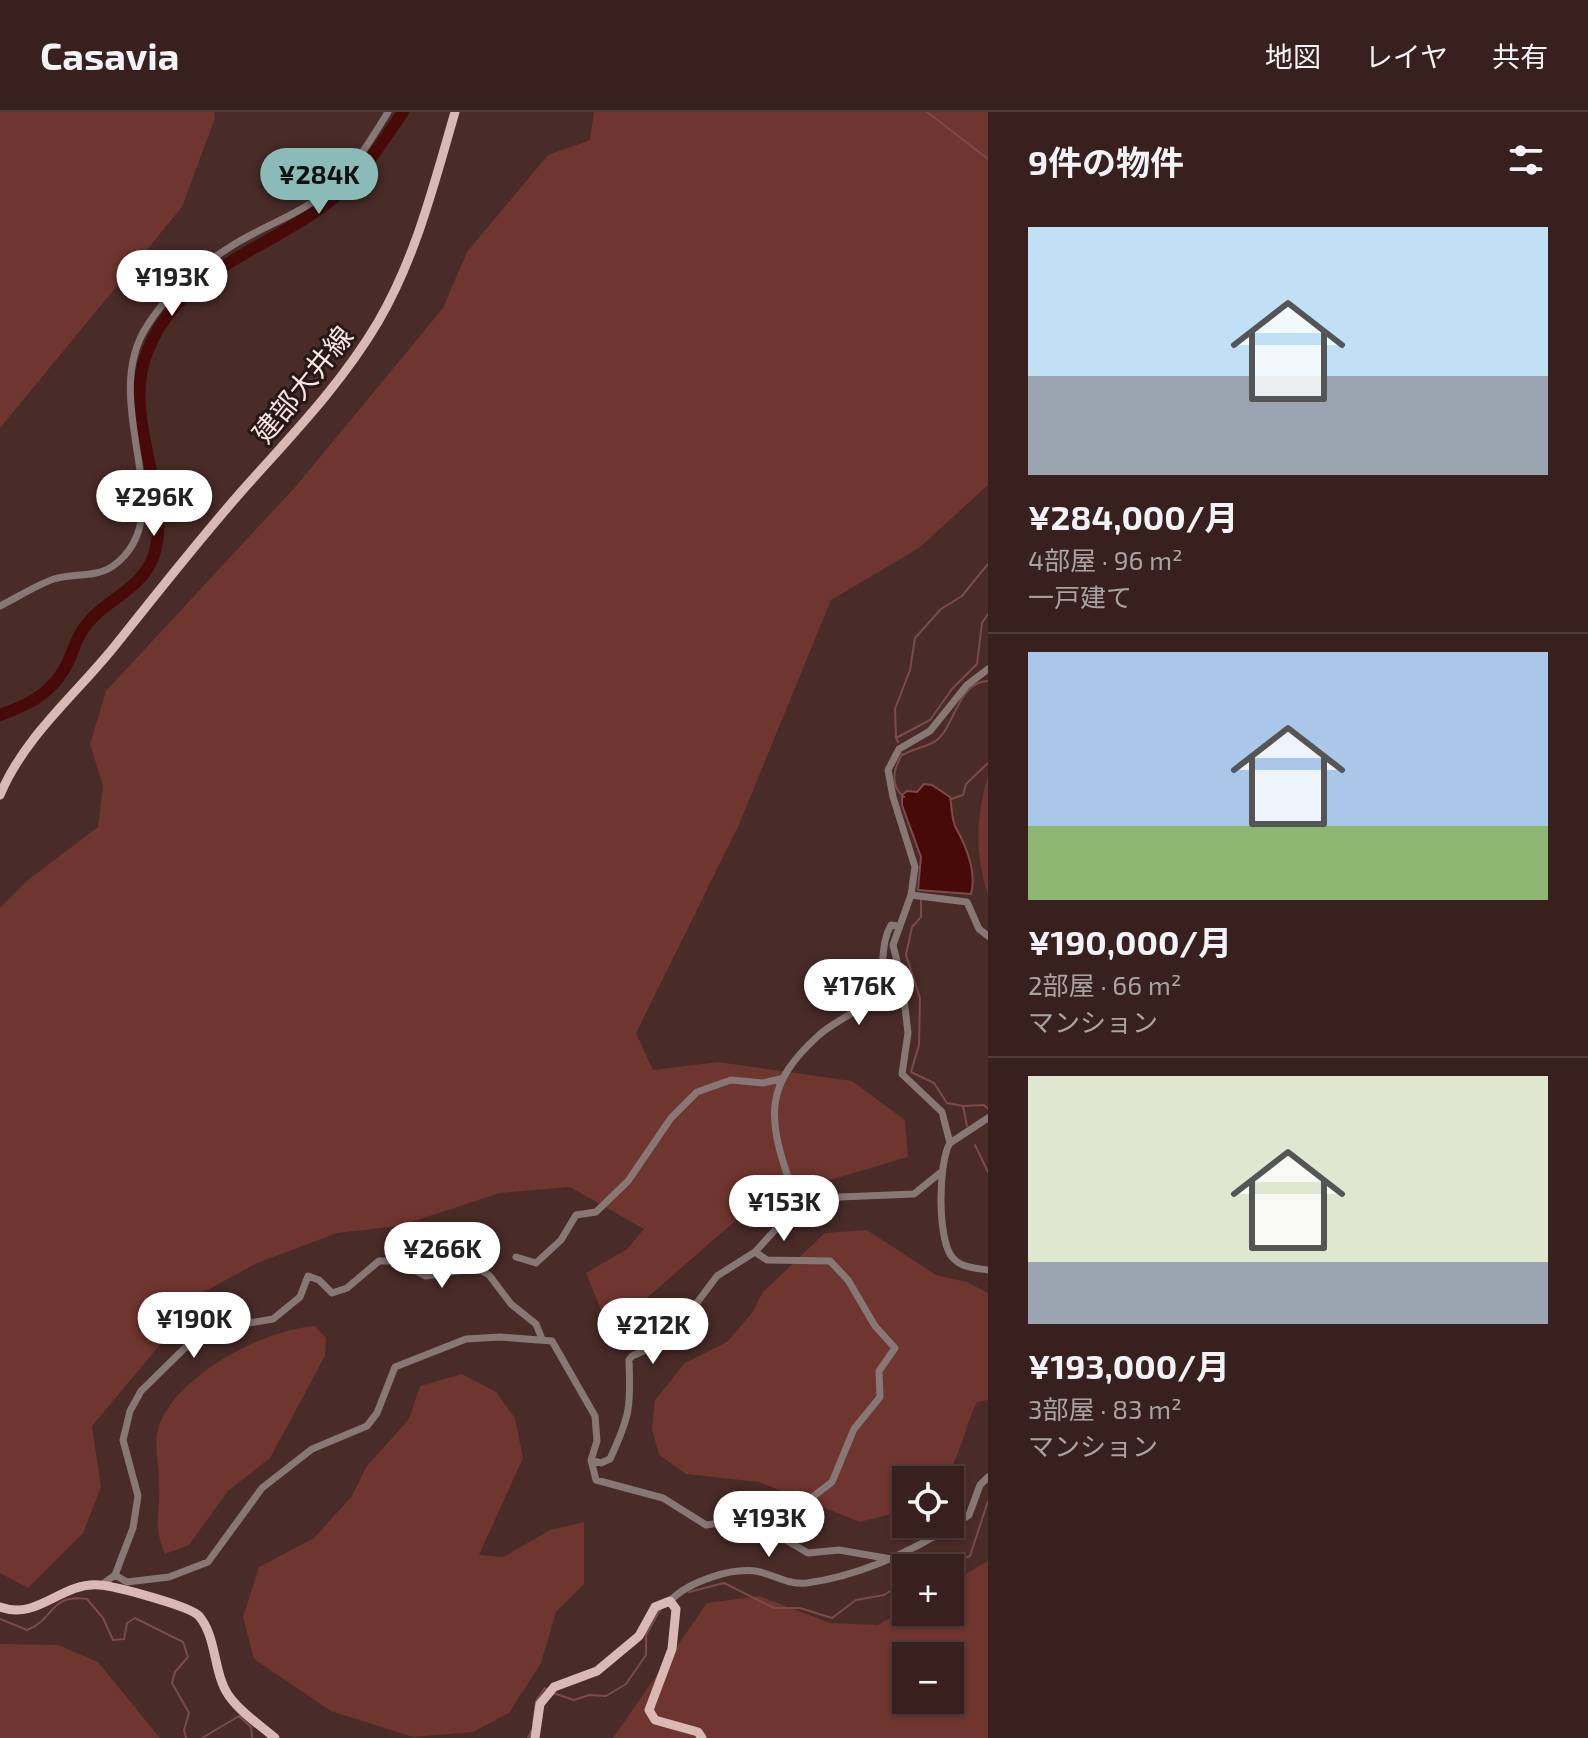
<!DOCTYPE html>
<html lang="ja">
<head>
<meta charset="utf-8">
<style>
	body { margin:0; font-family:"Exo 2","Noto Sans JP",sans-serif; background:#3e2827; color:#f1f3f6; height:100vh; display:flex; flex-direction:column; font-size:30px; white-space:nowrap }
	* { box-sizing:border-box; margin:0 }
	p { font-size:26px; color:#aaa3a4 }
	.icon { flex:none; width:44px; height:44px; fill:none; stroke:currentColor; stroke-width:2; stroke-linecap:round; stroke-linejoin:round }
	.map { position:relative; flex:1; overflow:hidden }
	.side { display:flex; flex-direction:column; background:#37201e; width:600px }
	.side>* { flex:none }
	.buttons { position:absolute; left:892px; top:1354px; display:grid; gap:16px }
	.buttons a { display:grid; place-items:center; width:72px; height:72px; border-radius:0px; background:#37201e; box-shadow:0 2px 6px #0004,0 0 0 2px #513e3c; font-size:40px }
	.price { position:absolute; translate:-50% -68px; padding:0 18px; border-radius:28px; background:#fff; color:#222; font-size:26px; line-height:52px; filter:drop-shadow(0 2px 4px #0008) }
	.price::after { content:''; position:absolute; left:50%; top:48px; width:24px; height:18px; margin-left:-12px; background:inherit; clip-path:polygon(0 0,100% 0,50% 100%) }
	.price.selected { background:#8bbbb9; color:#111 }
	ul { padding:0; list-style:none }
	li { display:grid; align-content:center; gap:16px; height:424px; padding:0 40px }
	li+li { border-top:2px solid #513e3c }
	li span { display:grid; place-items:center; height:248px; border-radius:0px; color:#555 }
	li>.icon { margin-inline-start:auto }
	span .icon { width:144px; height:144px; fill:#fffc; stroke-width:1 }
	li b { font-size:34px }
	h2 { display:flex; justify-content:space-between; align-items:center; height:96px; padding:0 40px; font-size:34px }
	header { display:flex; align-items:center; gap:48px; box-sizing:border-box; height:112px; padding:0 40px; background:#37201e; border-bottom:2px solid #513e3c }
	header strong { font-size:38px }
	nav { display:flex; gap:44px; margin-inline-start:auto; font-size:28px }
	main { display:flex; flex:1; min-height:0 }
	.map>svg:first-child { display:block }
</style>
</head>
<body>
<header>
<strong>Casavia</strong>
<nav><a>地図</a><a>レイヤ</a><a>共有</a></nav>
</header>
<main>
<div class="map">
<svg width="988" height="1626" viewBox="0 0 988 1626">
	<rect width="100%" height="100%" fill="#492b28"/>
	<path fill="#6f352f" fill-rule="evenodd" d="M0,0H214L215,6L182,95L0,316Z
		M594,0H988V373L919,436L831,488L738,715L636,921L653,958L718,950L852,969L905,1008L908,1045L830,1068L761,1078L734,1110L626,1204L603,1203L586,1161L627,1137L644,1117L570,1075L500,1081L399,1114L337,1121L257,1151L204,1180L92,1314L101,1375L83,1421L28,1476L0,1461V796L28,768L98,715L103,674L90,632L106,579L297,373L443,196L467,140L548,43L590,28Z
		M988,662V784C974,735 976,710 988,662Z
		M867,1118L936,1163L967,1170L988,1181V1288L977,1290C963,1319 963,1339 944,1368H906V1398L860,1410L759,1370L686,1362L659,1343L652,1317L655,1288L685,1251L727,1230L751,1202L763,1180L825,1121Z
		M315,1214L326,1226L325,1244L270,1346L228,1379L189,1433L165,1442C152,1411 161,1401 159,1369C159,1351 153,1332 159,1314C176,1263 265,1217 315,1214Z
		M462,1262L496,1280L515,1306L523,1346L479,1443L503,1445L550,1418L584,1410V1472L556,1500L541,1551L509,1601L473,1620L413,1625L331,1599L254,1547L243,1505L259,1455L314,1426L352,1384L367,1354L409,1307L420,1274Z
		M988,1449V1626H613L707,1491L759,1484L830,1511L878,1513L906,1497V1500H950V1471ZM906,1544H950V1588H906Z
		M0,1532L58,1533L98,1550L160,1626H0Z"/>
	<path fill="#470a08" stroke="#7c4b49" stroke-width="2" d="M924,672L932,673L950,685C952,694 951,707 956,716C966,734 977,760 971,782L918,778L921,745L902,693V683L907,679L917,680Z"/>
	<g fill="none" stroke-linecap="round" stroke-linejoin="round">
		<path stroke="#7c4b49" stroke-width="2" d="M927,0L988,47
			M896,626L895,597L910,558L915,526L941,497L962,484L988,452
			M898,630L896,626L930,608L952,577L977,552L982,511L988,502
			M902,642C895,655 888,672 904,685
			M903,643C914,635 933,635 941,624C955,608 961,569 988,569
			M951,687L963,683L966,672L988,651
			M921,787V805L912,815L906,843L920,886L919,933L911,960L934,971L947,991L963,994L967,1014
			M963,994L984,993L988,997
			M975,1033L988,1060
			M943,1456L952,1444L965,1446L970,1444L988,1389
			M689,1480L724,1471L774,1496H800L832,1506L856,1488L884,1483L906,1469
			M0,1507L27,1518C55,1507 49,1482 87,1487L103,1506L113,1528L124,1527L127,1511L135,1506L183,1530L188,1545L175,1560L172,1571L189,1601L184,1618L186,1626
			M553,1581L574,1588L589,1583L606,1584L626,1572L646,1543V1523L661,1496
			M533,1612L536,1589L545,1576L547,1578
			M202,1626L239,1604L251,1615L252,1626
			M528,1626L532,1618"/>
		<path stroke="#470a08" stroke-width="12" d="M0,603C25,594 48,584 63,559C72,546 74,529 84,516C102,489 138,480 152,448C176,393 123,312 145,246C176,153 279,137 344,77C367,55 385,26 403,0"/>
		<path stroke="#877775" stroke-width="7" d="M0,494C18,485 36,473 54,467C73,461 96,466 113,454C185,402 96,293 147,214C167,182 198,155 230,135C262,114 300,103 330,77C354,56 371,28 388,0
			M911,783L967,790L979,817L988,824
			M988,1006L950,1031C938,1050 937,1130 953,1146C962,1156 975,1156 988,1158
			M950,1031L942,1000L902,962L908,921L902,870L893,833L911,783L915,755L893,685L888,658L899,637L930,619L967,573L988,557
			M797,1104C793,1092 792,1080 789,1068C767,1004 765,972 818,924C834,909 859,901 872,883C888,862 878,835 891,813L898,814
			M755,1140L767,1148L830,1149L848,1168L875,1214L895,1236L879,1259L880,1285L854,1317L832,1370L794,1399L781,1426
			M516,1145L536,1151L561,1128L576,1103L596,1100L628,1069L671,1006L697,980L731,968L763,971L780,967
			M591,1348L601,1351L610,1347C630,1304 631,1295 629,1248L632,1244L669,1228L717,1164L755,1140L775,1118L797,1104L840,1085L914,1082L940,1061
			M115,1463L127,1470L169,1465L208,1450L262,1376L312,1337L367,1314L377,1301L395,1255L466,1227L500,1225L552,1229L595,1304L597,1329L591,1348L596,1368L663,1386L706,1413L720,1411L735,1398L808,1441L839,1438L891,1447
			M101,1473L115,1463L133,1416L138,1384L123,1328L130,1299L141,1279L191,1230L220,1216L273,1207L300,1185L308,1164L319,1168L332,1181L347,1176L379,1149H395L426,1164L477,1156L489,1163L511,1192L536,1212L542,1227
			M670,1489C688,1470 733,1454 760,1460C777,1464 789,1473 807,1471C866,1463 921,1435 969,1403L980,1373L988,1365"/>
		<path stroke="#dab9b5" stroke-width="9" d="M0,683C25,623 78,581 118,530C158,480 198,429 241,380C289,326 341,273 378,210C416,145 434,72 455,0
			M0,1495C38,1509 61,1470 99,1473C115,1474 190,1494 199,1504C217,1525 213,1561 229,1584C241,1601 260,1613 275,1626
			M535,1626L540,1592L554,1575L597,1559L639,1524L655,1495L670,1489L676,1497L672,1537L649,1598L655,1608L698,1620L702,1626"/>
	</g>
	<g text-anchor="middle" dominant-baseline="central" stroke-width="6" stroke-linejoin="round" paint-order="stroke">
		<g font-size="28" fill="#f8e4e1" stroke="#251816">
			<text transform="translate(302 272) rotate(-51)">建部大井線</text>
		</g>
	</g>
</svg>
<div class="buttons">
<a><svg class="icon" aria-label="locate" viewBox="0 0 24 24"><circle cx="12" cy="12" r="6"/><path d="M12 2v4M12 18v4M2 12h4M18 12h4"/></svg></a>
<a>+</a>
<a>−</a>
</div>
<b class="price selected" style="left:319px;top:104px">¥284K</b>
<b class="price" style="left:172px;top:206px">¥193K</b>
<b class="price" style="left:154px;top:426px">¥296K</b>
<b class="price" style="left:859px;top:915px">¥176K</b>
<b class="price" style="left:784px;top:1131px">¥153K</b>
<b class="price" style="left:442px;top:1178px">¥266K</b>
<b class="price" style="left:194px;top:1248px">¥190K</b>
<b class="price" style="left:653px;top:1254px">¥212K</b>
<b class="price" style="left:769px;top:1447px">¥193K</b>
</div>
<section class="side">
<h2>9件の物件<svg class="icon" aria-label="filters" viewBox="0 0 24 24"><path d="M4 7h16M4 17h16"/><circle cx="9" cy="7" r="2"/><circle cx="15" cy="17" r="2"/></svg></h2>
<ul>
<li><span style="background:linear-gradient(#bfe0f5 60%,#9aa5b1 0)"><svg class="icon" aria-label="home" viewBox="0 0 24 24"><path d="M3 11l9-7 9 7M6 9v11h12V9"/></svg></span><div><b>¥284,000/月</b><p>4部屋 · 96 m²</p><p>一戸建て</p></div></li>
<li><span style="background:linear-gradient(#a9c7e8 70%,#8fb573 0)"><svg class="icon" aria-label="home" viewBox="0 0 24 24"><path d="M3 11l9-7 9 7M6 9v11h12V9"/></svg></span><div><b>¥190,000/月</b><p>2部屋 · 66 m²</p><p>マンション</p></div></li>
<li><span style="background:linear-gradient(#dfe7d0 75%,#9aa5b1 0)"><svg class="icon" aria-label="home" viewBox="0 0 24 24"><path d="M3 11l9-7 9 7M6 9v11h12V9"/></svg></span><div><b>¥193,000/月</b><p>3部屋 · 83 m²</p><p>マンション</p></div></li>
</ul>
</section>
</main>
</body>
</html>
